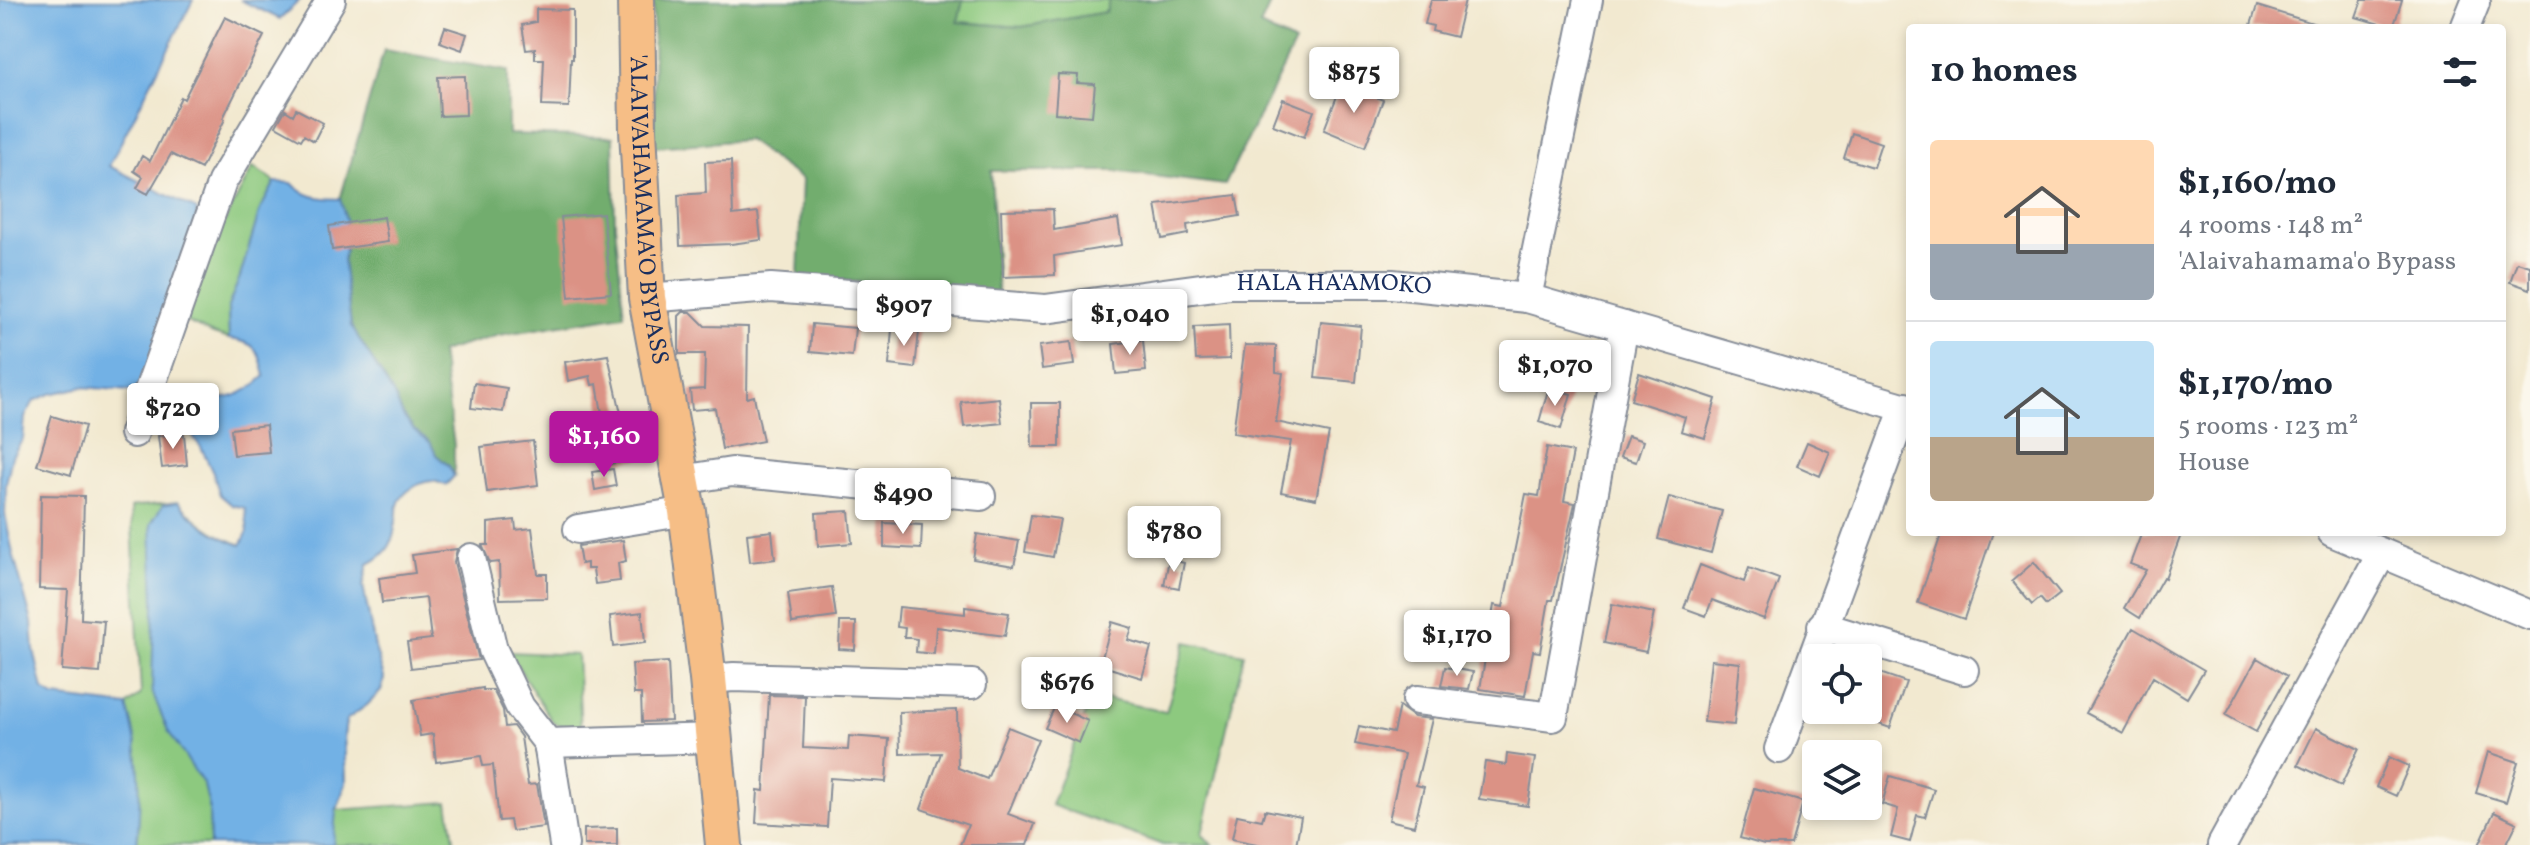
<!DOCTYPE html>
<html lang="en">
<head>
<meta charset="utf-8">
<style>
	body { margin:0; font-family:Vollkorn,serif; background:#f2f2f3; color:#1f2937; height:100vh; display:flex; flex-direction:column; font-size:30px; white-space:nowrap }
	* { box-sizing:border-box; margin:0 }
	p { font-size:26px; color:#747a83 }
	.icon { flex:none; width:44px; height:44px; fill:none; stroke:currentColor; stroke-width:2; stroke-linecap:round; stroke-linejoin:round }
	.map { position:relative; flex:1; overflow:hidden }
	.drawer { position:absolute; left:1906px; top:24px; width:600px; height:512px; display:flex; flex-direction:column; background:#fff; border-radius:8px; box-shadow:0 4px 12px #0003 }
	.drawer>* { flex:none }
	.controls { position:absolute; left:1802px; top:644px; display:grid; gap:16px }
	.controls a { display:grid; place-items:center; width:80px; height:80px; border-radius:8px; background:#fff; box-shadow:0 4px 12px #0003; font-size:40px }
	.price { position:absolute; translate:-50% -68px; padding:0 18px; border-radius:8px; background:#fff; color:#222; font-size:26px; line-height:52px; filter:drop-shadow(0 2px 4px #0008) }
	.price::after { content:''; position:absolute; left:50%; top:48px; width:24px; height:18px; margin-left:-12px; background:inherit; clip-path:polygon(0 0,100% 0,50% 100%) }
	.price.on { background:#b5179e; color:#fff }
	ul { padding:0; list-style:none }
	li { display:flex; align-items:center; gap:24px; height:200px; padding:0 24px }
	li+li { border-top:2px solid #e0e1e3 }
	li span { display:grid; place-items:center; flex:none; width:224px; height:160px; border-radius:8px; color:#555 }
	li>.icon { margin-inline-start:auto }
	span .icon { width:96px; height:96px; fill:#fffc; stroke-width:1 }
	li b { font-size:34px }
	h2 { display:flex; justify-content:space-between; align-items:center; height:96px; padding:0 24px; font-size:34px }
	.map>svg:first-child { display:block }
</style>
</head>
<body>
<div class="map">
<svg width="2530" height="845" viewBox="0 0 2530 845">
	<rect width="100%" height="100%" fill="#fbf7ec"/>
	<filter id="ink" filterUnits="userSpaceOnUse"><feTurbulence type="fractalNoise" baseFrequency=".0125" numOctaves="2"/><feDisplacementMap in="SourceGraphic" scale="16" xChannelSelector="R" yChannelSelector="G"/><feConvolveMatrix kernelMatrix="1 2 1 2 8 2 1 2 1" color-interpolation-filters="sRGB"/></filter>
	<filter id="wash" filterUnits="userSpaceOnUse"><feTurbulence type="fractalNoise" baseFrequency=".006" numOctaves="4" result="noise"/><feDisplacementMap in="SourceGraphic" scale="32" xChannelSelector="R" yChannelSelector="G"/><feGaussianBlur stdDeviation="1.8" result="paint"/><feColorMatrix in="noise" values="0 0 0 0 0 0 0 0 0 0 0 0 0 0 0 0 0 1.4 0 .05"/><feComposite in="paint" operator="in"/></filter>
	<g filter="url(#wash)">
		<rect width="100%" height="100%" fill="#f2e9d0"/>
		<path fill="#8dc97f" stroke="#547c6e" stroke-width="2" d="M963,0H1109L1106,12L1022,27L958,22Z
			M253,167L275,182L260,210L240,277L228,307L229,339L213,334L183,320L219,232Z
			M454,476L446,485C442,484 438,482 434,481C421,480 401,492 398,505C393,533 398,549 368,564L363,586L375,648L384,678L381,691L367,705L346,720L344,736L346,783L337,810L448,802L455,845H258L204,785L209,806L210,845H137C141,799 141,750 127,706L141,694L131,507L178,502C197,522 215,536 242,545L326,502Z
			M1186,642L1244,654L1202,834L1212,845H1163L1051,805L1092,696L1166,712Z
			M509,652L577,655L581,731L553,723Z"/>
		<path fill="#72ad6e" stroke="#466e66" stroke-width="2" d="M653,0H963L958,22L1021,27L1106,12L1109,0H1272L1260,26L1295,43L1225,185L1113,171H991L998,296L798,276L802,180L747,140L654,147Z
			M384,50L508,71V134L613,137L615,225L624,315L499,335L441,352L454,445V476L449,466L436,455L430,442L414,430L403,416L394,395L351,326L343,260L346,243L340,199Z"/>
		<path fill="#72b1e5" stroke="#4670a2" stroke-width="2" d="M0,0H193L109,166L197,210L196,221L142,386L130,391L82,387L50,394L34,401L25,417L23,439L12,456L6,484L5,514L13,554L32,622L34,650L43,690L54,697L127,706C142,752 141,798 137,845H0Z
			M240,0H300L280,19Z
			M275,182L292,183C305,198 321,198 340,199L346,220V243L343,260L351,326L394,395L403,416L414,430L430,442L436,455L449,466L454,476L446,485C442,484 438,482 434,481C421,480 401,492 398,505C393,533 398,549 368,564L363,586L375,648L384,678L381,691L367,705L346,720L344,736L346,783L336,811L333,845H210L209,806L204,785L168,731L152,691L154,603L151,524L163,505L178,502C196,522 214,536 241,545L248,531L245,508L232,505L220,495L213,473L201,447L174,413L175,404C215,396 232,407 265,376C259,351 257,342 229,339L228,307L240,277L260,210Z"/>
		<g id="blocks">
			<path fill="#db9285" d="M1431,0H1465L1456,37L1432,31L1433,26L1425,24Z
				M2362,0H2402L2393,28L2356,17Z
				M2257,6L2316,24V28H2250Z
				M536,9L573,10V59H571L569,107L542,106L544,59H535V49L526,50L522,25L536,22Z
				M225,17L264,36L223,118L225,119L201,169L171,154L148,194L137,188L143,177L134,171L142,156L150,161L181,97L184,99Z
				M445,27L467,34L462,50L440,42Z
				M1058,74L1078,75L1077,83L1095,84L1092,116L1055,113Z
				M465,76L466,115L440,116L438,77Z
				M1342,83L1383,100L1365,147L1324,130Z
				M1283,99L1314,111L1304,137L1273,125Z
				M296,109L323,123L314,141L304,135L301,140L276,126L285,110L293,115Z
				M1852,133L1881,143L1873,167L1844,158Z
				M731,161L733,215L758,212L761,240L731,244L680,246L678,195L706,193L705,162Z
				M1236,195L1240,216L1187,225L1188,234L1162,239L1156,205Z
				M1053,209L1054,230L1118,219L1122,245L1054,256L1055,275L1003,277L1001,210Z
				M603,213L611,293L569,297L561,217Z
				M384,217L388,242L332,250L329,226Z
				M2517,262L2530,266V289L2510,282Z
				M683,312H691L705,326L748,327L747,398L754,396L763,441L722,449L715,408L692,410L690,390L704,389L705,354H679V316Z
				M1321,322L1361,326L1356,382L1315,378Z
				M812,324L855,328L852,356L810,352Z
				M1229,325L1230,359L1196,360L1194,327Z
				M892,329L919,332L915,368L889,365Z
				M1143,340L1146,371L1116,374L1113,344Z
				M1071,342L1074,365L1042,369L1039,346Z
				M1245,345L1276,346V372L1283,373L1276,422L1329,433L1316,499L1281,492L1291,441L1233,433Z
				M608,355L623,422L636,420L643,458L610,464L604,432L615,430V427L604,425L597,384L592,385L590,376L568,381L565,362Z
				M1639,373L1716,399L1705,438L1681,431L1685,417L1631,400Z
				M474,383L507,388L503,412L471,408Z
				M1549,387L1571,394L1561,429L1539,422Z
				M999,398L1002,423L964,427L961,402Z
				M1031,403H1060V447H1032Z
				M52,416L85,426L71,475L37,465Z
				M266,425L269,452L234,455L231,429Z
				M184,434L187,465L162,468L158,436Z
				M1628,436L1643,441L1636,462L1620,457Z
				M533,441L538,485L487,492L481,447Z
				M1807,442L1830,452L1820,476L1797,466Z
				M1547,447L1573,452L1564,501L1575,503L1553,600H1549L1540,652L1533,651L1525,696L1480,689L1494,605L1503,607L1526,494L1539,496Z
				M613,469L616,486L595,490L592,472Z
				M41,495L84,496L81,619L104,621L100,673L62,670L68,590L39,589Z
				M1669,497L1722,511L1711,553L1658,539Z
				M849,511L852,543L818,546L816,513Z
				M1031,515L1060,519L1053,557L1025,552Z
				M515,520L516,530L532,528L538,574H547V598L500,599L499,562L490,563L482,545H488V523Z
				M884,523L922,525L921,549L884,547Z
				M772,531L775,559L750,562L747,534Z
				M1942,532H1993L1964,619L1918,603Z
				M2142,532H2182L2165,578L2163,577L2140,618L2124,608L2146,570L2130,564Z
				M977,534L1019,541L1014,566L973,559Z
				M623,540L626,561L618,563L620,581L595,584L593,569H587V563L581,564L578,546Z
				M457,549L454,562L479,660L411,668L407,642L431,639L426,598L382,603L379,578L415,573L412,555Z
				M1169,559L1184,563L1179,588L1164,585Z
				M2034,562L2060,594L2046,605L2040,598L2032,605L2012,581Z
				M1700,565L1744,582L1749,568L1779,579L1764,619L1712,600L1706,616L1684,608Z
				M832,587L836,617L792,623L788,593Z
				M1612,604L1654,613L1646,652L1604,643Z
				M899,607L965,614V607L1009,613L1005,636L936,627L934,654L916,652L917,639L904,637L905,628L897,627Z
				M642,612L645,643L613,647L610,616Z
				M840,622H856L855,650L839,649Z
				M1112,622L1132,628L1128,640L1151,647L1142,678L1100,665Z
				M2133,628L2204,670L2187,698L2153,677L2123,733L2086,713Z
				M2257,658L2287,676L2256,732L2226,715Z
				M1711,660L1740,663L1734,725L1704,722Z
				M668,662L671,721L642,722L641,694H634L632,664Z
				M1445,667L1473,672L1469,689L1441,686Z
				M1868,669L1906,682L1890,728L1868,720Z
				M483,688V690H493L503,710L505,727L513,726L521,737L528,785L537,784L544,827L512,831L510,820L499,821L493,765L483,766L481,756L436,762L433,734L420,736L413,700Z
				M769,695L805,696L803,748L848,750L849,736L889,739L886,782L830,778L827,827L756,823L758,790L764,791Z
				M1055,706L1088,721L1079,743L1045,728Z
				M1399,706L1414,717L1432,719L1416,785L1424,787L1414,826L1389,820L1404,754L1355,744L1359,726L1393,733Z
				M957,710L958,768L987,779L1008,727L1038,739L1008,814L1035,824L1027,845H960L968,825L921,809L941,753L900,754L899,712Z
				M2316,728L2359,749L2341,786L2298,765Z
				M2488,752L2518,762L2506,802L2476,793Z
				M1507,754L1535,758L1528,806L1479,799L1485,762L1506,765Z
				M2389,757L2409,766L2396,796L2376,787Z
				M1890,776L1934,789L1925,817L1917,815L1910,842L1891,837L1898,809L1882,804Z
				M1754,788L1803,802L1791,845H1764L1740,838Z
				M1265,810L1301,817L1296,845H1262L1232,839L1237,815L1262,820Z
				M2494,812L2517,823L2506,845H2479Z
				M617,828V845H584V829Z"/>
		</g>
	</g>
	<g filter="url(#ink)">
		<use href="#blocks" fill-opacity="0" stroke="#868c97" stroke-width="2"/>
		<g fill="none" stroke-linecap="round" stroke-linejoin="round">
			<defs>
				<g id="minor">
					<path d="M2465,28L2475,3"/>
					<path id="s1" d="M647,298L771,288L1045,309L1230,284H1392L1527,298L1910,409"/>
					<path d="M1527,298L1588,0"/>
					<path d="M134,433L222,182L331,0"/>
					<path d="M681,480L732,472L981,496"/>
					<path d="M578,529L687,511"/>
					<path d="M2332,532L2530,615"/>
					<path d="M471,558L493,650L520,707L548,743L564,845"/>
					<path d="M1822,626L1964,670"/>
					<path d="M708,679L734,677L972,684"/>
					<path d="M1417,700L1553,717L1624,326"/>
					<path d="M548,743L715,738"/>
					<path d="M1779,749L1905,407"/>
					<path d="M2222,845L2382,553"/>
				</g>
				<g id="major">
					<path id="s2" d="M636,0L638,130L647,298L687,511L708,679L724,845"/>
				</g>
			</defs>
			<use href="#minor" stroke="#868c97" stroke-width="32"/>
			<use href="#major" stroke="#868c97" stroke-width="40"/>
			<use href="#minor" stroke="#fff" stroke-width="28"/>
			<use href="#major" stroke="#f6be86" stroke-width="36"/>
		</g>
	</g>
	<g text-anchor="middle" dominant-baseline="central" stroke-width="6" stroke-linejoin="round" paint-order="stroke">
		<g font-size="24" fill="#1b2f5e" stroke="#fbf7ec">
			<text stroke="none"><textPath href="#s2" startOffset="210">'ALAIVAHAMAMA'O BYPASS</textPath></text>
			<text stroke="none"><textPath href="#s1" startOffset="690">HALA HA'AMOKO</textPath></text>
		</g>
	</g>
</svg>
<div class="controls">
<a><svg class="icon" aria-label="locate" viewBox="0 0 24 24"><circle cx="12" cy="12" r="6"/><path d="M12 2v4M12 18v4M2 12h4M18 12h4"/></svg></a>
<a><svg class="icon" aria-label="layers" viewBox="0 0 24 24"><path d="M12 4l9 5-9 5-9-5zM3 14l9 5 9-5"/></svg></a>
</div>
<b class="price" style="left:1354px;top:115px">$875</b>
<b class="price" style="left:904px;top:348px">$907</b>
<b class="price" style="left:1130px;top:357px">$1,040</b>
<b class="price" style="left:1555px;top:408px">$1,070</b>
<b class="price" style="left:173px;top:451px">$720</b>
<b class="price on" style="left:604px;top:479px">$1,160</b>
<b class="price" style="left:903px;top:536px">$490</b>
<b class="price" style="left:1174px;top:574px">$780</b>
<b class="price" style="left:1457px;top:678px">$1,170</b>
<b class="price" style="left:1067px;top:725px">$676</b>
<section class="drawer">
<h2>10 homes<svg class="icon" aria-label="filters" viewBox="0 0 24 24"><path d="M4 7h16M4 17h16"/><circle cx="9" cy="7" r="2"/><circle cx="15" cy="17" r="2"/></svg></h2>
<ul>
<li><span style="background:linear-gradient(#ffd9b3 65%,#9aa5b1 0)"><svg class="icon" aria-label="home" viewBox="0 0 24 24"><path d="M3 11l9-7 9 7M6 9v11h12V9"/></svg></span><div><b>$1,160/mo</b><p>4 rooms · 148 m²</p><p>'Alaivahamama'o Bypass</p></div></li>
<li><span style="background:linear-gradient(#bfe0f5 60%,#b9a48a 0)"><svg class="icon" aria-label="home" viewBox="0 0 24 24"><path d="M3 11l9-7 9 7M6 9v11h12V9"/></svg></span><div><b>$1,170/mo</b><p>5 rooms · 123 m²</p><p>House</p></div></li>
</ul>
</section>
</div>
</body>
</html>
